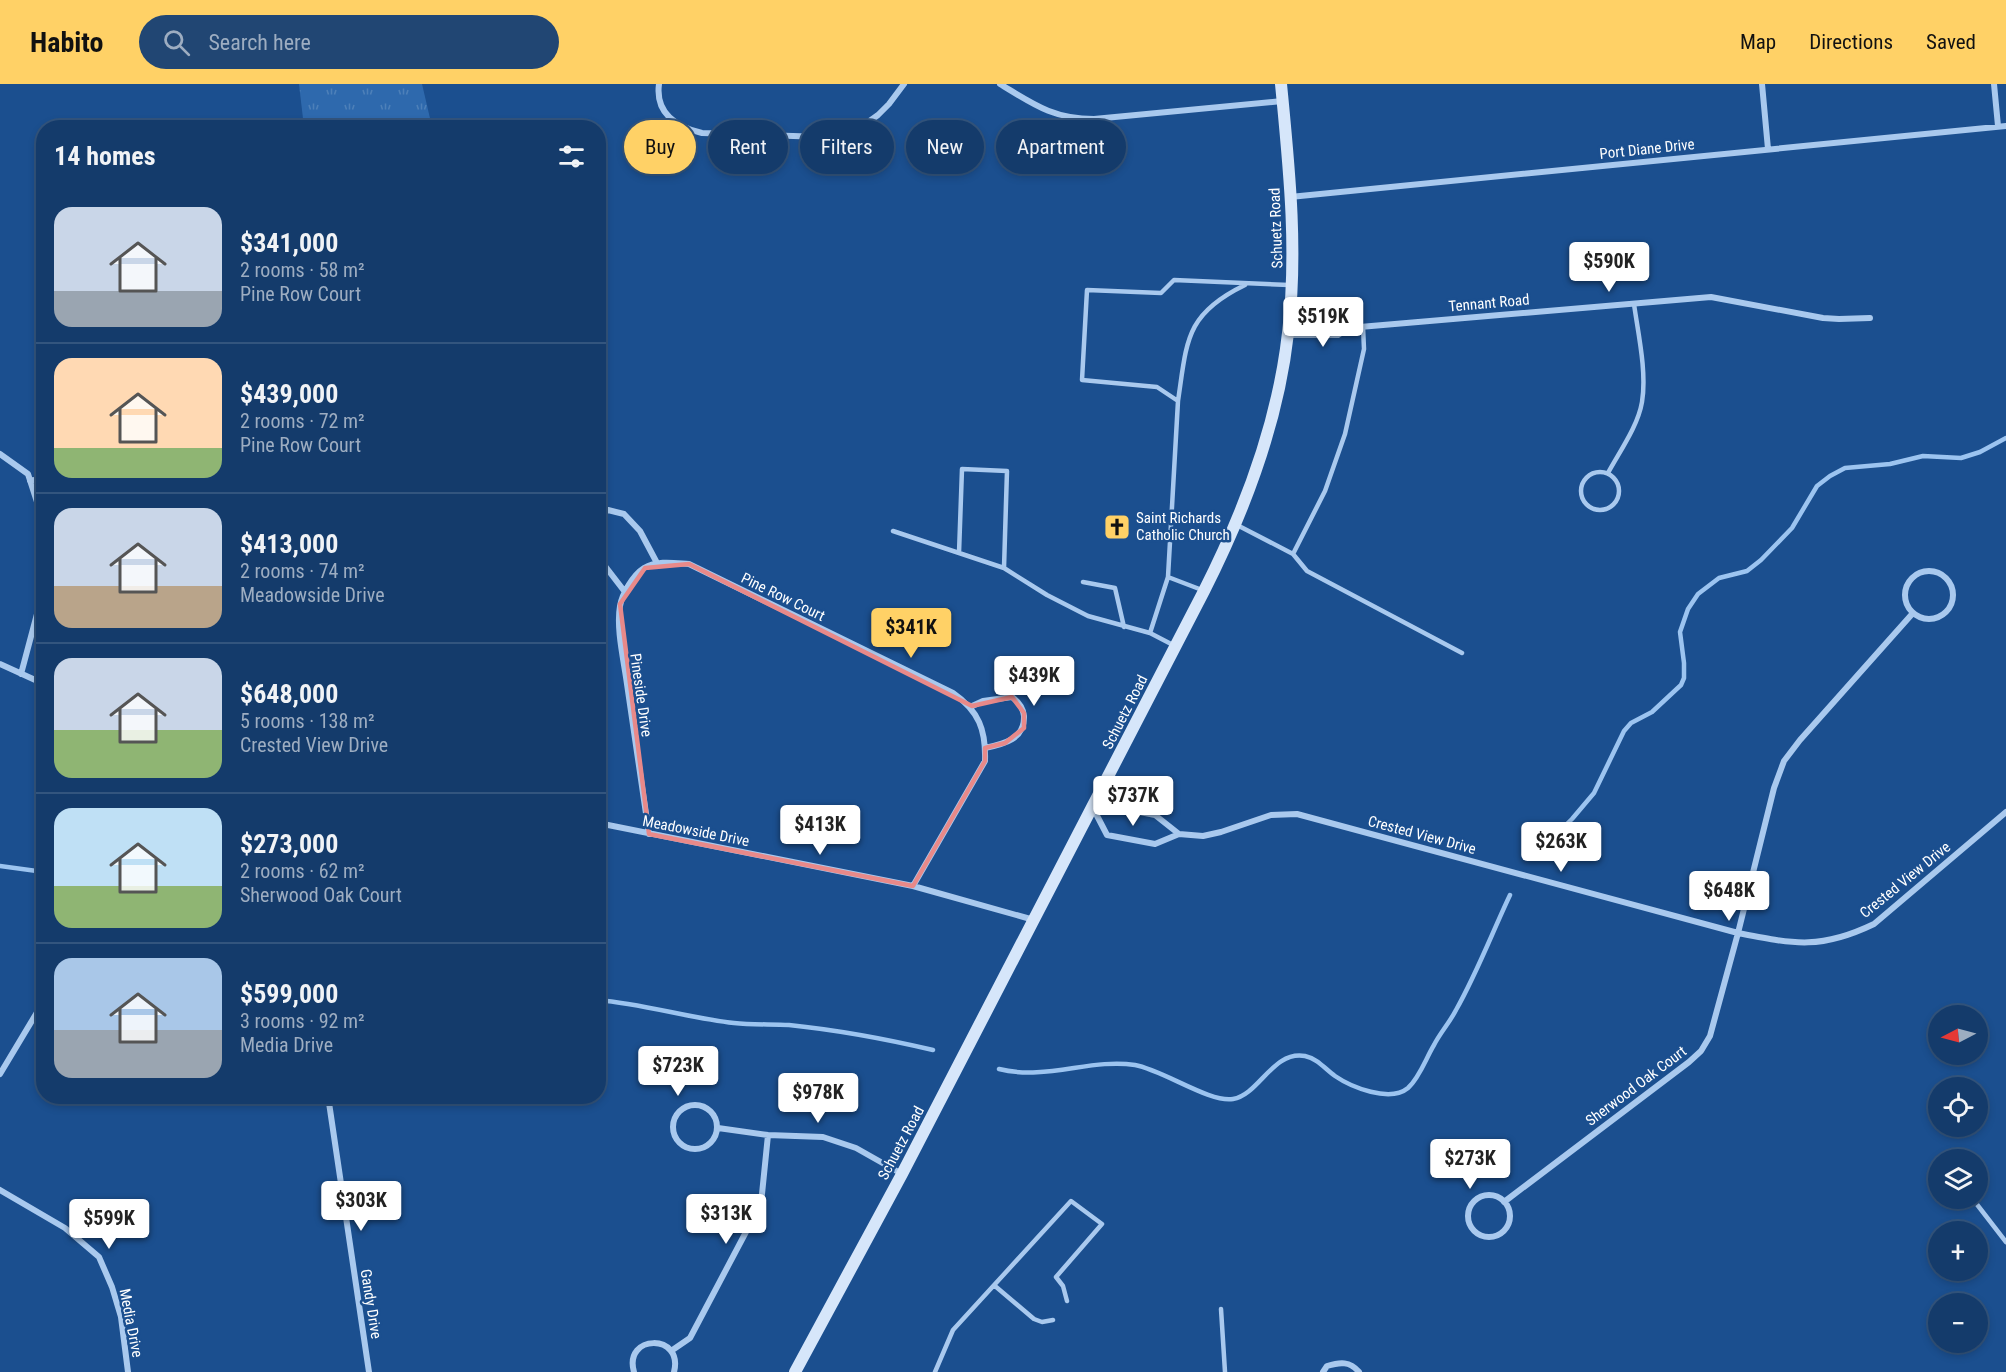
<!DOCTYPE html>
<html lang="en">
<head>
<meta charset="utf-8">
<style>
	body { margin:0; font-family:"Roboto Condensed",sans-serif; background:#214673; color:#f1f3f6; height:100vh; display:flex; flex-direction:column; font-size:22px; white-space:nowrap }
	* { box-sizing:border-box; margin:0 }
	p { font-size:20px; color:#9dadc1 }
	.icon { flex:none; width:33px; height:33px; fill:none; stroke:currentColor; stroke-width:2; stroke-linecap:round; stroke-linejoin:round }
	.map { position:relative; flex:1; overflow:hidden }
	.details { position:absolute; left:36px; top:36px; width:570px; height:984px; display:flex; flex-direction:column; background:#143b6b; border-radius:24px; box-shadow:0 3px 9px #0003,0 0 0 2px #33557e }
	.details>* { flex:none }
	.hud { position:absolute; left:624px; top:36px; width:570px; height:54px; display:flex; gap:12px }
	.needle { width:39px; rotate:264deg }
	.fabs { position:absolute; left:1928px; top:921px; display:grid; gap:12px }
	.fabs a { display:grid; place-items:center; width:60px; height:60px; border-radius:50%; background:#143b6b; box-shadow:0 3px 9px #0003,0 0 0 2px #33557e; font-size:30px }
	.price { position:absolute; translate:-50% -51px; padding:0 14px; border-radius:6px; background:#fff; color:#222; font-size:20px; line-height:39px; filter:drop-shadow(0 2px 3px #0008) }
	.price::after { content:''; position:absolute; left:50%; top:36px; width:18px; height:14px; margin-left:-9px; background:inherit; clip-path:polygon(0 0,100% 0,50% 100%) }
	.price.on { background:#ffd166; color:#111 }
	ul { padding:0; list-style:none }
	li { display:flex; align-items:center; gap:18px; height:150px; padding:0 18px }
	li+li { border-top:2px solid #33557e }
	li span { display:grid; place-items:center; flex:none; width:168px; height:120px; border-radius:18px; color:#555 }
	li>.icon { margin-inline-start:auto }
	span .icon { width:72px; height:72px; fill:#fffc; stroke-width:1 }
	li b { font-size:26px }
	h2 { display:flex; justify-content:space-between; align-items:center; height:72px; padding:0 18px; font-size:26px }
	.tag { padding:0 21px; border-radius:27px; background:#143b6b; box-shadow:0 3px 9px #0003,0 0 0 2px #33557e; font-size:21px; line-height:54px }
	.tag.on { background:#ffd166; color:#111 }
	header { display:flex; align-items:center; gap:36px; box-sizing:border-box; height:84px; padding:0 30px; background:#ffd166; color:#111 }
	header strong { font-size:28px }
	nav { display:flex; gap:33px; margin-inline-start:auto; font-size:21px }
	.search { width:420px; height:54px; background:#214673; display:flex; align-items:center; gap:15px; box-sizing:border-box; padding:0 21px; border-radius:33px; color:#9dadc1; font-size:22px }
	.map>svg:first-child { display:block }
</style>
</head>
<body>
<header>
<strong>Habito</strong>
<div class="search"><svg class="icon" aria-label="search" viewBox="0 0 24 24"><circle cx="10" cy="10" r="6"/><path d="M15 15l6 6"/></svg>Search here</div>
<nav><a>Map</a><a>Directions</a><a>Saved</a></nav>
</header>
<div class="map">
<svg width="2006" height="1288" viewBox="0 0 2006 1288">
	<defs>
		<pattern id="grass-tufts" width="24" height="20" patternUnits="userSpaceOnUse" patternTransform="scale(1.5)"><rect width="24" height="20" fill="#2e69ad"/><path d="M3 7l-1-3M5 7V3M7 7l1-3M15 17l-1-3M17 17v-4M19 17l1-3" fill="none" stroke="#4d80b9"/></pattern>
	</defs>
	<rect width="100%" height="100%" fill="#1b4f8f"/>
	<path fill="url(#grass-tufts)" d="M299,0H422L432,43H304Z"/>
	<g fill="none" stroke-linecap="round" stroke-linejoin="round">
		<path stroke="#9cc4f0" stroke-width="4.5" d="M1537,769L1572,735L1594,709L1624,647L1631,639L1652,628L1681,601L1684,594V579L1680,548L1688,525L1698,510L1719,494L1747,487L1761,476L1792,444L1817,402L1830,392L1845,384L1890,380L1923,372L1961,374L1980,368L2006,354
			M0,782L44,788
			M598,916C644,920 688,934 734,939C752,941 771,940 789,941C837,946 886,955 933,966
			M999,985C1046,997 1091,974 1135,981C1163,986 1210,1019 1233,1015C1259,1011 1273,966 1305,972C1318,975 1325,985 1335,992C1351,1003 1390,1019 1408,1004C1420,993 1426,974 1434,961C1440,949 1450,938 1456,926C1477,889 1492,849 1510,811"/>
		<path stroke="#a9c9ee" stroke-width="4.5" d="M1178,317C1187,257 1185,230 1245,201
			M1581 407a19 19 0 1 1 38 0a19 19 0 1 1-38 0Z
			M1608,389C1620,367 1638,342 1642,318C1647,288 1638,249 1634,220
			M1237,441L1293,470L1325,407L1345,350L1364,265L1363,243
			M893,447L959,469
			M1293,470L1307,487L1462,569
			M1004,484L1007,387L962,385L959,469L1004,484L1047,511L1088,532L1150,549L1175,562
			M1168,493L1202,506
			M1083,498L1115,504L1124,543
			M1150,549L1168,493L1178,317L1157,303L1082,296L1087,206L1161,209L1174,196L1289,201
			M1972,1114L2006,1158
			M995,1202L1034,1235L1042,1238L1053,1236
			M1221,1225L1225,1288
			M935,1288L953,1246L1071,1117L1102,1140L1056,1193L1063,1202L1067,1217"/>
		<path stroke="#a9c9ee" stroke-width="6" d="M659,0C655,30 677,43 702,49L824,53L845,49L864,41L878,31L889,20L904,0
			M1000,0C1033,20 1053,35 1094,35L1282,17
			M1762,0L1768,65
			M1994,0L1998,42
			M1290,113L2006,42
			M1289,239L1336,238L1348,244L1711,213L1823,234L1839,235L1870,234
			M1288,251H1338L1348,244
			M0,370L28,390L39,424L44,455
			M30,397L44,394
			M598,432L608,426L624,430L640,447L657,479
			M598,473L625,508
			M1905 511a24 24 0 1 1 48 0a24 24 0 1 1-48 0Z
			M0,580L44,600
			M21,590L37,530L44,464
			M970,623L983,617L1012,613C1019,618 1023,623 1024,632C1025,655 1004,660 985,664
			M598,739L913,802L1034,836
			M649,750C642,700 634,650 627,600C624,577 616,545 620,522C622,510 633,491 644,484C658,476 674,479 689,480L953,609C979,627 986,646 985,677L913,802
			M1179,750L1155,760L1107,751L1093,724H1120L1155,731L1179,750L1203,752L1221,748L1271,731L1297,730L1738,849C1794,860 1820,866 1874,840L2006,728
			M0,990L39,925L44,924
			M328,1012L369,1288
			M673 1043a22 22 0 1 1 44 0a22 22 0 1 1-44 0Z
			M718,1044L768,1051L823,1053L856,1064L902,1090
			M0,1106L65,1144L99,1173L112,1203L121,1233L128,1288
			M1468 1132a21 21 0 1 1 42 0a21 21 0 1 1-42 0Z
			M1504,1118L1689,978L1701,967L1710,952L1738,849L1774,704L1784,677L1800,656L1913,529
			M671,1267L690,1254L756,1129L762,1110L768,1051
			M634,1288C623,1250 684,1249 674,1288
			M1323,1288L1327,1282C1340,1278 1350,1277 1359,1288"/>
		<path stroke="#d6e6fa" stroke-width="12" d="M795,1288L902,1090L1204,507C1245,426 1278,339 1288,249C1298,166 1289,83 1281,0"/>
	</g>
	<path fill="none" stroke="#e88989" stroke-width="4.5" stroke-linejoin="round" d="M689,480L972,622L1012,613L1024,629V644L1005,659L985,664V677L913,802L649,750L620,520L645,484Z"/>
	<defs>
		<symbol id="church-square" viewBox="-11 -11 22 22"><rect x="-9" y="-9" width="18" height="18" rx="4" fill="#ffd166" stroke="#1b4f8f"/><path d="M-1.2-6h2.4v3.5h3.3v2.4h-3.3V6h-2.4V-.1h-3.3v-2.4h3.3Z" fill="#111"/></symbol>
	</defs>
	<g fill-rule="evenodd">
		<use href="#church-square" x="1102" y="428" width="30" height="30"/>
	</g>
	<g text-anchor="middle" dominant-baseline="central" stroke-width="5" stroke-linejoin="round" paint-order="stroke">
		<g font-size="15" fill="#fff" stroke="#1b4f8f">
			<text transform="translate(1647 65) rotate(-6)">Port Diane Drive</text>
			<text transform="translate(1276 144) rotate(-92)">Schuetz Road</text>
			<text transform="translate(1489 219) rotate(-5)">Tennant Road</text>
			<text transform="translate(783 513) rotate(26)">Pine Row Court</text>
			<text transform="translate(641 611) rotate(82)">Pineside Drive</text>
			<text transform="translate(1125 628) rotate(-63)">Schuetz Road</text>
			<text transform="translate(696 747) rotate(11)">Meadowside Drive</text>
			<text transform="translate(1422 751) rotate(15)">Crested View Drive</text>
			<text transform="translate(1905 796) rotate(-39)">Crested View Drive</text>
			<text transform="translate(1636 1002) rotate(-37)">Sherwood Oak Court</text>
			<text transform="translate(901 1059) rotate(-62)">Schuetz Road</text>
			<text transform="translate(371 1220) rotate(81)">Gandy Drive</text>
			<text transform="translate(131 1239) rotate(79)">Media Drive</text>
		</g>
		<g font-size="15" fill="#fff" stroke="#1b4f8f" text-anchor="start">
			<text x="1136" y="434">Saint Richards<tspan x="1136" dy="17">Catholic Church</tspan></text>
		</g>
	</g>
</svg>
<div class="fabs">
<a><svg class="needle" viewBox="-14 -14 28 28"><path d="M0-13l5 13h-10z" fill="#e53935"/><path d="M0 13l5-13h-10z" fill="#9dadc1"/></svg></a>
<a><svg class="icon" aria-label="locate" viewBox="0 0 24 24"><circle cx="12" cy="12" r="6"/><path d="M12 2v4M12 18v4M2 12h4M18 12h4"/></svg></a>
<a><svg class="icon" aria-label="layers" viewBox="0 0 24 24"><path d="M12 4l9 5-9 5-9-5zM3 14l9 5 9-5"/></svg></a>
<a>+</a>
<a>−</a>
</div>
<b class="price" style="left:1609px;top:209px">$590K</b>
<b class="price" style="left:1323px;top:264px">$519K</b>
<b class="price on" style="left:911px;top:575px">$341K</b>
<b class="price" style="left:1034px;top:623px">$439K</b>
<b class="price" style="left:1133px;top:743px">$737K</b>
<b class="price" style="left:820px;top:772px">$413K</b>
<b class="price" style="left:1561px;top:789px">$263K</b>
<b class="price" style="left:1729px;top:838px">$648K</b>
<b class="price" style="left:678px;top:1013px">$723K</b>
<b class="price" style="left:818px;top:1040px">$978K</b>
<b class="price" style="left:1470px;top:1106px">$273K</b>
<b class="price" style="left:361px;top:1148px">$303K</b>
<b class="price" style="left:726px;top:1161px">$313K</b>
<b class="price" style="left:109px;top:1166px">$599K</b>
<div class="hud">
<a class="tag on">Buy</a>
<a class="tag">Rent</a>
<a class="tag">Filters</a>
<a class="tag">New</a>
<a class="tag">Apartment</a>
</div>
<section class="details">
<h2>14 homes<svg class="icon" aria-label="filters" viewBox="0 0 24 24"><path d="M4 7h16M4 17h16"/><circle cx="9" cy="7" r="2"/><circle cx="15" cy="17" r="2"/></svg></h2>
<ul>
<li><span style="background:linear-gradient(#c9d6e8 70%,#9aa5b1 0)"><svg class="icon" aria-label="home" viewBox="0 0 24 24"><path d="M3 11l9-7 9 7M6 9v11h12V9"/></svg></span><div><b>$341,000</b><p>2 rooms · 58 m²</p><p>Pine Row Court</p></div></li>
<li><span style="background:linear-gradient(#ffd9b3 75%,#8fb573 0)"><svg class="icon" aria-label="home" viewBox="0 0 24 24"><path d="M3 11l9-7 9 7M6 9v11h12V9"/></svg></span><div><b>$439,000</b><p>2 rooms · 72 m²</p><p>Pine Row Court</p></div></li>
<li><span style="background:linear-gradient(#c9d6e8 65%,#b9a48a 0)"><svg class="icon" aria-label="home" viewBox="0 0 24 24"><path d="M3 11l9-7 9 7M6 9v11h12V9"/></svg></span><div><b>$413,000</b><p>2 rooms · 74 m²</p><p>Meadowside Drive</p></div></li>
<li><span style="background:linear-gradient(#c9d6e8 60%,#8fb573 0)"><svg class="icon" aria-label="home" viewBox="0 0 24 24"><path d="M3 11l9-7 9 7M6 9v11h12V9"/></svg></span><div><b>$648,000</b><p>5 rooms · 138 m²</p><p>Crested View Drive</p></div></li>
<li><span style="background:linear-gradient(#bfe0f5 65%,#8fb573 0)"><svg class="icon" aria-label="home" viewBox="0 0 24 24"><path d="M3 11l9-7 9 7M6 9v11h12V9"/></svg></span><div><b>$273,000</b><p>2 rooms · 62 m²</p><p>Sherwood Oak Court</p></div></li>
<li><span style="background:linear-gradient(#a9c7e8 60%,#9aa5b1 0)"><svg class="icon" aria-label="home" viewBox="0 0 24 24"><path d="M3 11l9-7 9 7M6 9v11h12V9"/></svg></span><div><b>$599,000</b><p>3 rooms · 92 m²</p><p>Media Drive</p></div></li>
</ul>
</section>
</div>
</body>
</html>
